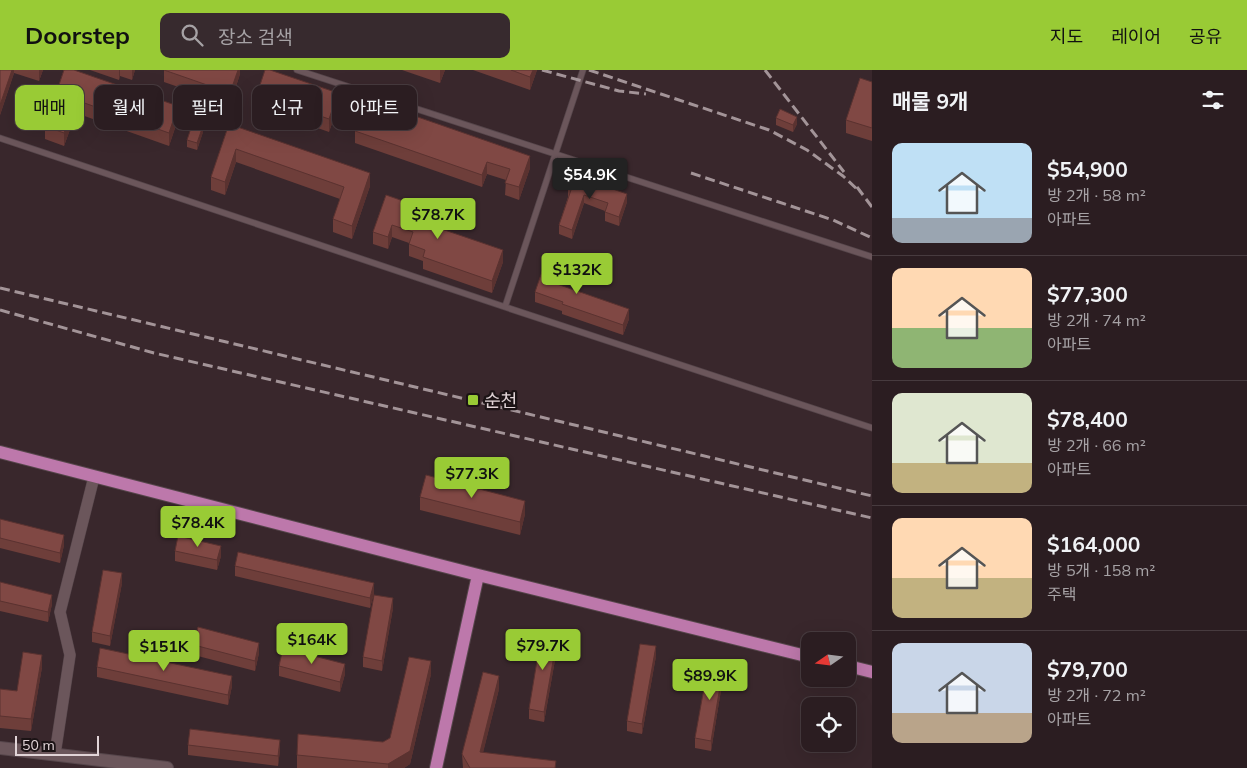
<!DOCTYPE html>
<html lang="ko">
<head>
<meta charset="utf-8">
<style>
	body { margin:0; font-family:Mulish,"Noto Sans KR",sans-serif; background:#372a2e; color:#f1f3f6; height:100vh; display:flex; flex-direction:column; font-size:19px; white-space:nowrap }
	* { box-sizing:border-box; margin:0 }
	p { font-size:16px; color:#a6a2a5 }
	.icon { flex:none; width:28px; height:28px; fill:none; stroke:currentColor; stroke-width:2; stroke-linecap:round; stroke-linejoin:round }
	.map { position:relative; flex:1; overflow:hidden }
	.drawer { display:flex; flex-direction:column; background:#2b1d21; width:375px }
	.drawer>* { flex:none }
	.hud { position:absolute; left:15px; top:15px; width:475px; height:45px; display:flex; gap:10px }
	.needle { width:32px; rotate:256deg }
	.controls { position:absolute; left:801px; top:562px; display:grid; gap:10px }
	.controls a { display:grid; place-items:center; width:55px; height:55px; border-radius:10px; background:#2b1d21; box-shadow:0 5px 20px #0002,0 0 0 1px #473b3f; font-size:25px }
	.scale { position:absolute; left:15px; bottom:12px; width:84px; box-sizing:border-box; padding-left:5px; border:2px solid #e1d4d7; border-top:0; font-size:14px; line-height:18px; white-space:nowrap; color:#e1d4d7; -webkit-text-stroke:4px #1b1315; paint-order:stroke }
	.price { position:absolute; translate:-50% -42px; padding:0 11px; border-radius:5px; background:#99cb35; color:#111; font-size:16px; line-height:32px; filter:drop-shadow(0 1px 2px #0008) }
	.price::after { content:''; position:absolute; left:50%; top:30px; width:15px; height:11px; margin-left:-8px; background:inherit; clip-path:polygon(0 0,100% 0,50% 100%) }
	.price.active { background:#222; color:#fff }
	ul { padding:0; list-style:none }
	li { display:flex; align-items:center; gap:15px; height:125px; padding:0 20px }
	li+li { border-top:1px solid #473b3f }
	li span { display:grid; place-items:center; flex:none; width:140px; height:100px; border-radius:10px; color:#555 }
	li>.icon { margin-inline-start:auto }
	span .icon { width:60px; height:60px; fill:#fffc; stroke-width:1 }
	li b { font-size:21px }
	h2 { display:flex; justify-content:space-between; align-items:center; height:60px; padding:0 20px; font-size:21px }
	.pill { padding:0 18px; border-radius:10px; background:#2b1d21; box-shadow:0 5px 20px #0002,0 0 0 1px #473b3f; font-size:18px; line-height:45px }
	.pill.active { background:#99cb35; color:#111 }
	header { display:flex; align-items:center; gap:30px; box-sizing:border-box; height:70px; padding:0 25px; background:#99cb35; color:#111 }
	header strong { font-size:24px }
	nav { display:flex; gap:28px; margin-inline-start:auto; font-size:18px }
	.search { width:350px; height:45px; background:#372a2e; display:flex; align-items:center; gap:12px; box-sizing:border-box; padding:0 18px; border-radius:10px; color:#a6a2a5; font-size:19px }
	main { display:flex; flex:1; min-height:0 }
	.map>svg:first-child { display:block }
</style>
</head>
<body>
<header>
<strong>Doorstep</strong>
<div class="search"><svg class="icon" aria-label="search" viewBox="0 0 24 24"><circle cx="10" cy="10" r="6"/><path d="M15 15l6 6"/></svg>장소 검색</div>
<nav><a>지도</a><a>레이어</a><a>공유</a></nav>
</header>
<main>
<div class="map">
<svg width="872" height="698" viewBox="0 0 872 698">
	<rect width="100%" height="100%" fill="#39272c"/>
	<g fill="none" stroke-linecap="round" stroke-linejoin="round">
		<defs>
			<path id="lane" d="M297,0L872,187
				M583,0L505,237L872,358
				M0,68L505,237"/>
			<path id="street" d="M55,684L70,585L60,542L94,407"/>
			<path id="secondary" d="M0,678L167,698"/>
			<path id="primary" d="M0,382L478,505L810,587
				M848,596L872,602
				M436,698L478,505"/>
		</defs>
		<use href="#lane" stroke="#56464b" stroke-width="7"/>
		<use href="#street" stroke="#56464b" stroke-width="12"/>
		<use href="#secondary" stroke="#56464b" stroke-width="14"/>
		<use href="#primary" stroke="#56464b" stroke-width="14"/>
		<use href="#lane" stroke="#6b565b" stroke-width="5.5"/>
		<use href="#street" stroke="#6b565b" stroke-width="11"/>
		<use href="#secondary" stroke="#6b565b" stroke-width="12"/>
		<use href="#primary" stroke="#bd78ab" stroke-width="12"/>
		<path stroke="#a39498" stroke-width="3" stroke-dasharray="10 5" stroke-linecap="butt" d="M542,0L619,21L646,24
			M589,0L769,60L807,80L843,106L860,122
			M765,0L844,102
			M691,103L833,150L872,168
			M857,117L872,137
			M0,218L872,426
			M0,240L154,283L872,448"/>
	</g>
	<path fill="#6e3e3a" d="M0,0H43L39,11L14,3L0,45Z
		M64,0L178,49L169,76L76,43L64,76L45,69V56Z
		M90,0H135L132,10L120,6L119,10Z
		M164,0H240V4L230,35L164,12Z
		M402,0H445L440,13Z
		M473,0H537L530,20Z
		M872,12V71L846,63V50Z
		M257,24L338,36L329,62L257,37Z
		M776,48L797,54L793,62L776,55Z
		M229,54L370,116L352,169L333,162V149L340,129L236,92L225,125L211,120V107Z
		M355,61L530,98L519,130L505,125L506,110L487,104L482,117L355,73Z
		M203,62L197,80L187,77V70Z
		M568,119L627,132L619,156L605,151V141L584,133L572,169L559,164V155L568,127Z
		M386,125L432,153L431,155L503,192L492,223L423,199V191L409,186V173L392,167L388,179L373,174V162Z
		M562,199L557,214L629,249L623,265L562,244V241L535,232V222Z
		M420,427L525,444L520,465L420,440Z
		M0,449L64,475L60,493L0,478Z
		M175,481L221,486L217,500L175,491Z
		M235,496L374,523L370,538L235,506Z
		M0,512L52,534L48,552L0,541Z
		M122,513L110,576L92,572V562Z
		M393,538L382,601L363,597V587Z
		M558,573L544,652L529,649V639Z
		M194,575L259,583L255,601L194,585Z
		M656,586L642,664L627,661V651Z
		M279,596L345,604L340,622L279,606Z
		M42,597L31,661L0,658V619L17,621Z
		M97,597L232,616L228,635L97,607Z
		M724,602L711,681L695,678V668Z
		M431,604L410,694L404,698H297V685L383,672L390,668Z
		M499,619L483,682L556,698H463L462,684Z
		M188,675L280,680L278,696L188,685Z"/>
	<path fill="#5a3230" d="M12,0H14V3L0,45V35Z
		M39,0H43L39,11Z
		M119,0H120V6L119,10Z
		M132,0H135L132,10Z
		M238,0H240V4L230,35V23Z
		M440,0H445L440,13Z
		M533,0H537L530,20V7Z
		M338,23V36L329,62V49Z
		M76,30V43L64,76V63Z
		M178,36V49L169,76V63Z
		M797,47V54L793,62V55Z
		M203,56V62L197,80V73Z
		M236,79V92L225,125V112Z
		M530,86V98L519,130V117Z
		M487,92V104L482,117V105Z
		M370,103V116L352,169V156Z
		M627,124V132L619,156V147Z
		M584,125V133L572,169V160Z
		M432,141V153L427,166V154Z
		M392,155V167L388,179V167Z
		M503,180V192L492,223V211Z
		M562,189V199L554,223V213Z
		M629,239V249L623,265V255Z
		M525,431V444L520,465V452Z
		M64,465V475L60,493V483Z
		M221,476V486L217,500V490Z
		M122,503V513L110,576V566Z
		M374,513V523L370,538V528Z
		M52,525V534L48,552V542Z
		M393,528V538L382,601V591Z
		M558,563V573L544,652V642Z
		M259,573V583L255,601V591Z
		M656,576V586L642,664V654Z
		M42,585V597L31,661V649Z
		M431,591V604L410,694L404,698H388V694Z
		M724,592V602L711,681V671Z
		M345,594V604L340,622V612Z
		M232,606V616L228,635V625Z
		M499,606V619L480,695V682Z
		M280,670V680L278,696V686Z"/>
	<path fill="#804844" stroke="#5a3230" d="M0,0H12L0,35Z
		M64,0H74L178,36L169,63L76,30L64,63L45,56Z
		M164,0H238L230,23Z
		M265,0H270L338,23L329,49L257,24Z
		M511,0H533L530,7Z
		M860,8L872,12V58L846,50Z
		M366,29L530,86L519,117L505,113L510,99L487,92L482,105L355,61Z
		M780,39L797,47L793,55L776,48Z
		M193,52L203,56L197,73L187,70Z
		M229,54L370,103L352,156L333,149L344,117L236,79L225,112L211,107Z
		M573,105L627,124L619,147L605,142L608,133L584,125L572,160L559,155L571,120L568,119Z
		M386,125L432,141L427,154L503,180L492,211L423,187L425,180L409,174L413,162L392,155L388,167L373,162Z
		M548,184L562,189L554,213L629,239L623,255L562,234L563,232L535,222Z
		M426,405L525,431L520,452L420,427Z
		M0,449L64,465L60,483L0,468Z
		M178,466L221,476L217,490L175,481Z
		M238,482L374,513L370,528L235,496Z
		M103,500L122,503L110,566L92,562Z
		M0,512L52,525L48,542L0,531Z
		M374,525L393,528L382,591L363,587Z
		M198,557L259,573L255,591L194,575Z
		M542,561L558,563L544,642L529,639Z
		M640,574L656,576L642,654L627,651Z
		M100,578L232,606L228,625L97,597Z
		M283,578L345,594L340,612L279,596Z
		M23,582L42,585L31,649L0,646V619L17,621Z
		M409,587L431,591L410,681L388,694L297,685L298,664L383,672L390,668Z
		M709,590L724,592L711,671L695,668Z
		M483,602L499,606L480,682L556,691L555,698H470L462,684Z
		M190,659L280,670L278,686L188,675Z"/>
	<rect fill="#99cb35" stroke="#1b1315" stroke-width="2" x="467" y="324" width="12" height="12" rx="2.5"/>
	<g text-anchor="middle" dominant-baseline="central" stroke-width="4.5" stroke-linejoin="round" paint-order="stroke">
		<g font-size="18" fill="#e1d4d7" stroke="#1b1315" text-anchor="start">
			<text x="484" y="330">순천</text>
		</g>
	</g>
</svg>
<div class="controls">
<a><svg class="needle" viewBox="-14 -14 28 28"><path d="M0-13l5 13h-10z" fill="#e53935"/><path d="M0 13l5-13h-10z" fill="#a6a2a5"/></svg></a>
<a><svg class="icon" aria-label="locate" viewBox="0 0 24 24"><circle cx="12" cy="12" r="6"/><path d="M12 2v4M12 18v4M2 12h4M18 12h4"/></svg></a>
</div>
<div class="scale">50 m</div>
<b class="price active" style="left:590px;top:130px">$54.9K</b>
<b class="price" style="left:438px;top:170px">$78.7K</b>
<b class="price" style="left:577px;top:225px">$132K</b>
<b class="price" style="left:472px;top:429px">$77.3K</b>
<b class="price" style="left:198px;top:478px">$78.4K</b>
<b class="price" style="left:312px;top:595px">$164K</b>
<b class="price" style="left:543px;top:601px">$79.7K</b>
<b class="price" style="left:164px;top:602px">$151K</b>
<b class="price" style="left:710px;top:631px">$89.9K</b>
<div class="hud">
<a class="pill active">매매</a>
<a class="pill">월세</a>
<a class="pill">필터</a>
<a class="pill">신규</a>
<a class="pill">아파트</a>
</div>
</div>
<section class="drawer">
<h2>매물 9개<svg class="icon" aria-label="filters" viewBox="0 0 24 24"><path d="M4 7h16M4 17h16"/><circle cx="9" cy="7" r="2"/><circle cx="15" cy="17" r="2"/></svg></h2>
<ul>
<li><span style="background:linear-gradient(#bfe0f5 75%,#9aa5b1 0)"><svg class="icon" aria-label="home" viewBox="0 0 24 24"><path d="M3 11l9-7 9 7M6 9v11h12V9"/></svg></span><div><b>$54,900</b><p>방 2개 · 58 m²</p><p>아파트</p></div></li>
<li><span style="background:linear-gradient(#ffd9b3 60%,#8fb573 0)"><svg class="icon" aria-label="home" viewBox="0 0 24 24"><path d="M3 11l9-7 9 7M6 9v11h12V9"/></svg></span><div><b>$77,300</b><p>방 2개 · 74 m²</p><p>아파트</p></div></li>
<li><span style="background:linear-gradient(#dfe7d0 70%,#c2b280 0)"><svg class="icon" aria-label="home" viewBox="0 0 24 24"><path d="M3 11l9-7 9 7M6 9v11h12V9"/></svg></span><div><b>$78,400</b><p>방 2개 · 66 m²</p><p>아파트</p></div></li>
<li><span style="background:linear-gradient(#ffd9b3 60%,#c2b280 0)"><svg class="icon" aria-label="home" viewBox="0 0 24 24"><path d="M3 11l9-7 9 7M6 9v11h12V9"/></svg></span><div><b>$164,000</b><p>방 5개 · 158 m²</p><p>주택</p></div></li>
<li><span style="background:linear-gradient(#c9d6e8 70%,#b9a48a 0)"><svg class="icon" aria-label="home" viewBox="0 0 24 24"><path d="M3 11l9-7 9 7M6 9v11h12V9"/></svg></span><div><b>$79,700</b><p>방 2개 · 72 m²</p><p>아파트</p></div></li>
</ul>
</section>
</main>
</body>
</html>
